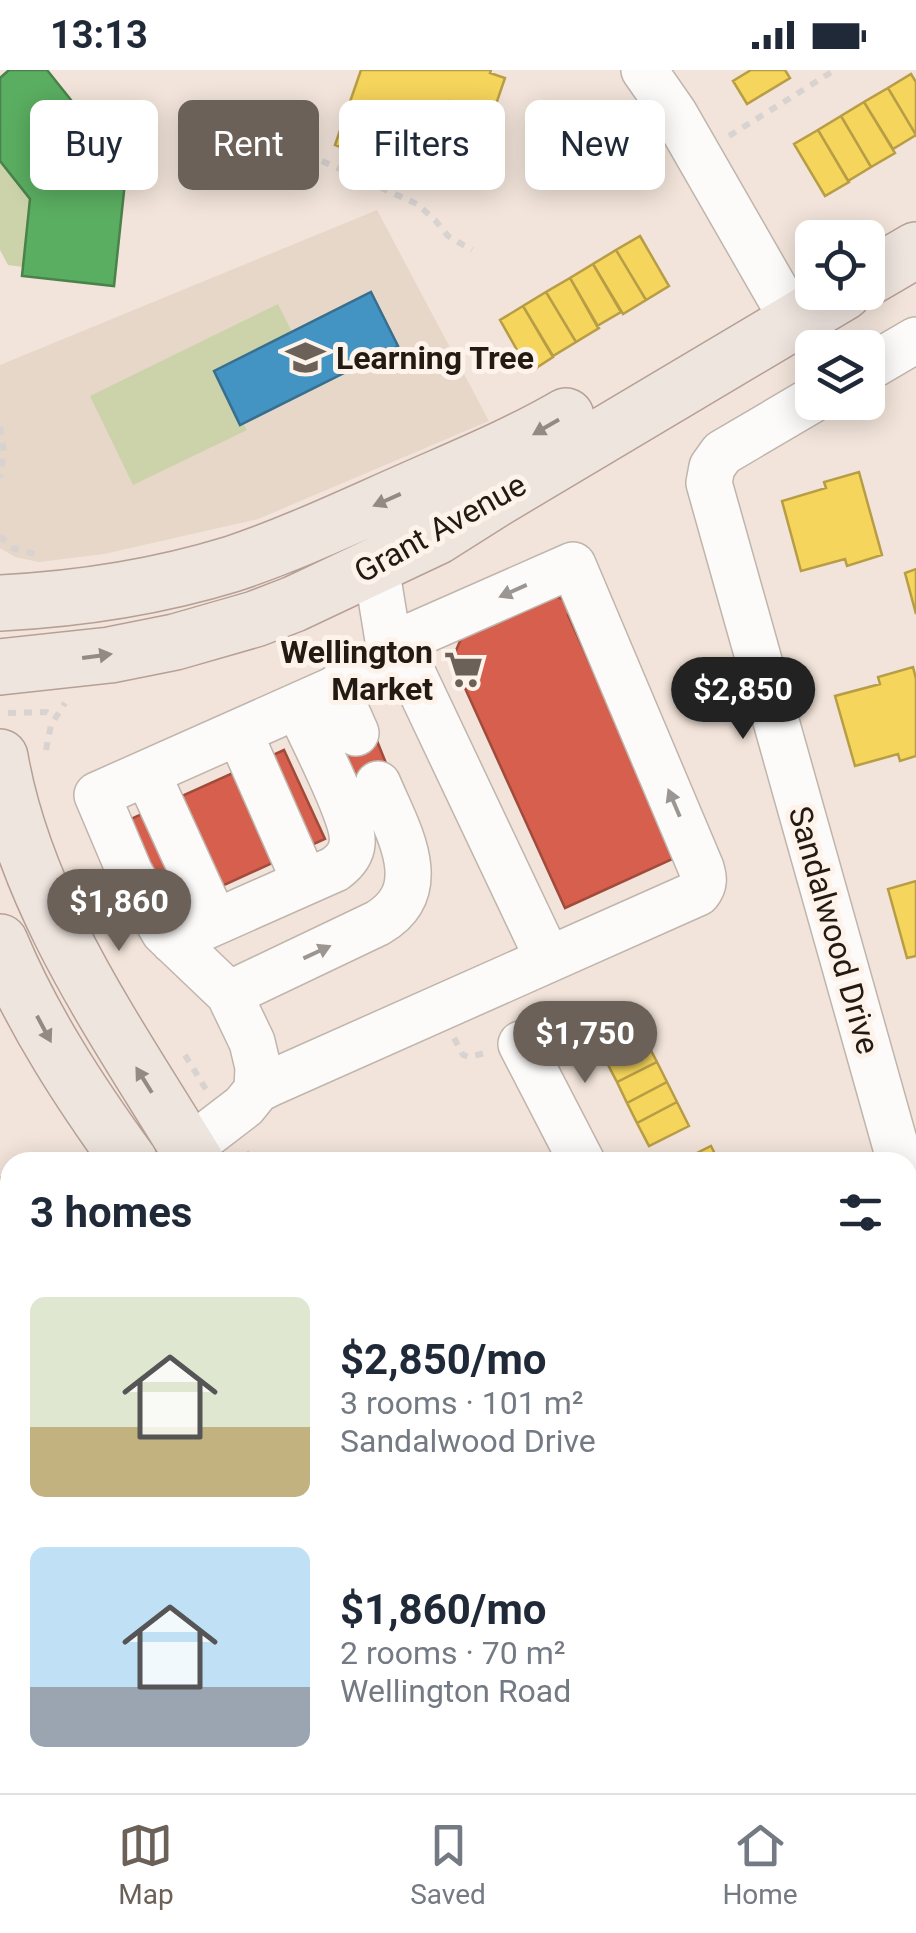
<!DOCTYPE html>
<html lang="en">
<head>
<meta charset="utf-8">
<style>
	body { margin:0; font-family:Roboto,sans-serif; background:#f2f2f3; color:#1f2937; height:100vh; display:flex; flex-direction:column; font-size:38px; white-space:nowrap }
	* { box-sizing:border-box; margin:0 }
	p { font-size:32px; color:#747a83 }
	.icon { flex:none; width:55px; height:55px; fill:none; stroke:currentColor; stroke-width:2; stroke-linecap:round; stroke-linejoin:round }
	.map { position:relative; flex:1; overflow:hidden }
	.sheet { position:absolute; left:0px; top:1082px; width:918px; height:642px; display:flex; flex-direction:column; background:#fff; border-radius:30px 30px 0 0; box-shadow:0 5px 25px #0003 }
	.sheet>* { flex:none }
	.guide { position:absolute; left:30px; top:30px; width:858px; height:90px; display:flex; gap:20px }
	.buttons { position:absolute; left:795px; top:150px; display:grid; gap:20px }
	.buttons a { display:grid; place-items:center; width:90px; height:90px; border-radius:15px; background:#fff; box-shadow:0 5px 25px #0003; font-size:50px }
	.price { position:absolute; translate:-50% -85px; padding:0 22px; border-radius:35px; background:#6b6159; color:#fff; font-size:32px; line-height:65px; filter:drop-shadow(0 2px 5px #0008) }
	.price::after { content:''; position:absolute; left:50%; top:60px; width:30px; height:22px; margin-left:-15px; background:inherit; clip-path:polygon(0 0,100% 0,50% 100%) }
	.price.on { background:#222; color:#fff }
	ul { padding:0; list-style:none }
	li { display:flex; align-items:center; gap:30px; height:250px; padding:0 30px }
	li span { display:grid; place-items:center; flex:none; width:280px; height:200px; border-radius:15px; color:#555 }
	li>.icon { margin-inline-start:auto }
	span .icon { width:120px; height:120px; fill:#fffc; stroke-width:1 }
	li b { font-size:42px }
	h2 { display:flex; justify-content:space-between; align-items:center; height:120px; padding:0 30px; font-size:42px }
	.chip { padding:0 35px; border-radius:15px; background:#fff; box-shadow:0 5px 25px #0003; font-size:35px; line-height:90px }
	.chip.on { background:#6b6159; color:#fff }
	.status { display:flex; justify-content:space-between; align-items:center; height:70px; padding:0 50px; background:#fff; direction:ltr }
	.status svg { height:28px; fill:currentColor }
	.menu { display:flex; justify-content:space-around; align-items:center; height:140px; border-top:2px solid #e0e1e3; background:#fff; font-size:28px; color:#747a83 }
	.menu a { display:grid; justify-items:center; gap:5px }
	.menu .on { color:#6b6159 }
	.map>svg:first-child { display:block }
</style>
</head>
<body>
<div class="status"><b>13:13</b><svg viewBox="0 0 49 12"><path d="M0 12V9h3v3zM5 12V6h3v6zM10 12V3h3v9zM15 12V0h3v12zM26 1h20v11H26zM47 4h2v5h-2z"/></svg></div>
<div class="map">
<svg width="916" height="1723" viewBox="0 0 916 1723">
	<rect width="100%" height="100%" fill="#f2e4da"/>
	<path fill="#e6d7c9" d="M377,140L489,351L258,449L104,484L39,492L15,487L0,478V295Z"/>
	<path fill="#ccd3aa" d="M0,91L30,129L23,197L8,195L0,180Z
		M278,234L292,262L214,301L239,354L243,353L247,360L133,415L90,326Z"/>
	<path fill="#f6d55c" stroke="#b79d46" stroke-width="2.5" d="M361,0H491L490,3L505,8L492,46L450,31L423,107L335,75Z
		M751,0H785L790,8L747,34L733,11Z
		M911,4L916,12V65L888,18Z
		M888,18L916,65L893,79L864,32Z
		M864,32L895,83L871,97L841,46Z
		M841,46L871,97L848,111L818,60Z
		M818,60L849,112L825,126L794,74Z
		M453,67L486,79L480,97L447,85Z
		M640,166L669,216L646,230L616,180Z
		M616,180L646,230L623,244L593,194Z
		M593,194L621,242L597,256L570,208Z
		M570,208L599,258L576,272L546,222Z
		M546,222L576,272L553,286L523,236Z
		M523,236L553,287L530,302L522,289L518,292L512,282L517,280L500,250Z
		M859,402L882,485L847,496L845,489L801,501L782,431L826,418L824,412Z
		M916,499V544L905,503Z
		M913,597L916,609V686L900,691L898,684L855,696L835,626L880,614L878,607Z
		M916,811V886L907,888L888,819Z
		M645,969L657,992L617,1012L605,989Z
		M657,992L667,1012L627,1033L617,1012Z
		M667,1012L677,1032L637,1053L627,1033Z
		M677,1032L689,1056L649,1076L637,1053Z
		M711,1076L719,1092H679Z
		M10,1103V1200L0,1180V1108Z
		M916,1439V1485L912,1486L908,1468V1441Z
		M6,1523L10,1531V1556L0,1561V1526Z
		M10,1615V1664L7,1658L0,1662V1620Z"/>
	<path fill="#d6604d" stroke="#a04b3c" stroke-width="2.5" d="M545,522L570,532L574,542L568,545L677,787L565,838L464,616L469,614L455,583L465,559Z
		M371,656L392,708L359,722L337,671Z
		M284,680L325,769L165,842L124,752Z"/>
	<path fill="#4393c3" stroke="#396f8e" stroke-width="2.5" d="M371,222L398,276L240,355L214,301Z"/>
	<path fill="#5aae61" stroke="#4a824a" stroke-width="2.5" d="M9,0H47L107,75L103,110L125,112L114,216L22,206L30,129L0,91V8Z"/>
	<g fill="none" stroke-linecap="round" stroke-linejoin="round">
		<defs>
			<path id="minor" d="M644,0L674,43L794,252
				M868,298L916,270
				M812,330L722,383L712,397L709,413L900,1092
				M396,592L414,606L548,889
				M336,618L356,663
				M239,662L305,812
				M147,703L215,852
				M173,871L335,799C343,793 351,785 352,774C356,749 310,664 298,636
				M229,924L378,853C435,819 397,760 378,714
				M521,974L582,1092
				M257,1020L258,997L252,972L229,924L164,862L130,803L97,725L396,592L389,576L376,497
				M188,1079L244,1036L257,1020L271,1013L698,823C705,814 704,808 701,798L573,495L389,576
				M908,1121L916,1151
				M908,1589L916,1587
				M908,1698L916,1696
				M853,1723L855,1715"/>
			<path id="major" d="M868,208L916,180
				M0,533C79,529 157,517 232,494C292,474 351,446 408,421C462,397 516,375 566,346
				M0,597L110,585L175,572L255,549L294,534L436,467L496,429L844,222
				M0,687C26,837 119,964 196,1092
				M0,872C33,951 80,1023 130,1092
				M475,1715L479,1723
				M535,1715L539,1723"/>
		</defs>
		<use href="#minor" stroke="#bfb5ad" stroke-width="48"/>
		<use href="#major" stroke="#b6a095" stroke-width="58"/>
		<path stroke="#d8d3d0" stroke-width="6" stroke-dasharray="8 8" stroke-linecap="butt" d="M729,66L835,0
			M260,79L302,82L417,134L435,150L448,166L472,180
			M0,357L4,383L0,408
			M0,466L12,478L35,484V491
			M8,643L47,642L55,647
			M46,680L51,655L65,633
			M454,968L463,985L469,987L485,983
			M185,985L207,1021
			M246,1082L252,1091L259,1092
			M611,1715L615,1723"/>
		<use href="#minor" stroke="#fdfbf9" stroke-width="45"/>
		<use href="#major" stroke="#efe5df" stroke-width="55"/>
	</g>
	<defs><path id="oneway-solid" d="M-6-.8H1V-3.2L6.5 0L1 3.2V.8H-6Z" transform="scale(2.5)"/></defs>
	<g fill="#938a83">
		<use href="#oneway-solid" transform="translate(546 357) rotate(150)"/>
		<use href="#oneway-solid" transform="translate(387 430) rotate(156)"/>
		<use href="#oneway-solid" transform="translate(97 586) rotate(-8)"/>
		<use href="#oneway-solid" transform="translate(44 959) rotate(62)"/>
		<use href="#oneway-solid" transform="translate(144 1010) rotate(-122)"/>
	</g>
	<g fill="#9b9692">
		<use href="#oneway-solid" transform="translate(513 521) rotate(156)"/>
		<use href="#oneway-solid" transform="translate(674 733) rotate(-113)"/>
		<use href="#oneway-solid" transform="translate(317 882) rotate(-25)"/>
	</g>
	<defs>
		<symbol id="school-bare" viewBox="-9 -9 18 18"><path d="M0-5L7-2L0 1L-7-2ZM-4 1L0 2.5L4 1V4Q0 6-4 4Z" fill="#6b6159" stroke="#fef3eb" stroke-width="2.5" paint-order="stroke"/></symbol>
		<symbol id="supermarket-bare" viewBox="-9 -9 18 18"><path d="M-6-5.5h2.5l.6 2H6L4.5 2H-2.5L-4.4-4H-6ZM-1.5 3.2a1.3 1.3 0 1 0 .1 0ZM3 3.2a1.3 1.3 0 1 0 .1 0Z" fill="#6b6159" stroke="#fef3eb" stroke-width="2.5" paint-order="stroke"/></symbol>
	</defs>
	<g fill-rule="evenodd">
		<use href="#school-bare" x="278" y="260" width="55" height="55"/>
		<use href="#supermarket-bare" x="436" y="572" width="55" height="55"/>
	</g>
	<g text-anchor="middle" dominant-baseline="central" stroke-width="10" stroke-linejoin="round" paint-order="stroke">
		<g font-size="32" font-weight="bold" fill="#231a13" stroke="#fef3eb" text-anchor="start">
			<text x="336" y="288">Learning Tree</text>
			<text x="433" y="582" text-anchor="end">Wellington<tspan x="433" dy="37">Market</tspan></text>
		</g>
		<g font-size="32" fill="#231a13" stroke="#fef3eb">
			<text transform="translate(440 458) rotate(-29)">Grant Avenue</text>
			<text transform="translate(834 860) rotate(74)">Sandalwood Drive</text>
		</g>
	</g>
</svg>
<div class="buttons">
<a><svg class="icon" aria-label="locate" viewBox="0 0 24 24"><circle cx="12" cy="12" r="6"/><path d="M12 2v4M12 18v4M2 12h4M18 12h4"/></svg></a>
<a><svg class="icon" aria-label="layers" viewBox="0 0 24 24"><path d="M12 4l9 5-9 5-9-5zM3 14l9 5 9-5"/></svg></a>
</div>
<b class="price on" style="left:743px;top:672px">$2,850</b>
<b class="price" style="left:119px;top:884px">$1,860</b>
<b class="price" style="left:585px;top:1016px">$1,750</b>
<div class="guide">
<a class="chip">Buy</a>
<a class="chip on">Rent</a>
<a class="chip">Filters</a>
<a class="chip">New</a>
</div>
<section class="sheet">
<h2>3 homes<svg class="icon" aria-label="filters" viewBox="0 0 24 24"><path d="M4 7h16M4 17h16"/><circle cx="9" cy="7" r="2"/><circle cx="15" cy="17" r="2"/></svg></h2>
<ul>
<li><span style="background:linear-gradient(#dfe7d0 65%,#c2b280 0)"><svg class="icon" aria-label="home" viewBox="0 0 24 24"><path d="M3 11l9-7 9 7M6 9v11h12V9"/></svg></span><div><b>$2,850/mo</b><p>3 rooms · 101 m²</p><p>Sandalwood Drive</p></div></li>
<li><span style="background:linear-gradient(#bfe0f5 70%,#9aa5b1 0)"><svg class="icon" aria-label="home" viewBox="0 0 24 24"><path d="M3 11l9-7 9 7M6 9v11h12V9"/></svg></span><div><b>$1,860/mo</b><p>2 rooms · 70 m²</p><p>Wellington Road</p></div></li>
</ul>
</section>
</div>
<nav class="menu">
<a class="on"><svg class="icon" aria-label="map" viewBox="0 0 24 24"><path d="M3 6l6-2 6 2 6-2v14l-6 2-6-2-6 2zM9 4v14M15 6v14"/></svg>Map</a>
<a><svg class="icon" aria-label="saved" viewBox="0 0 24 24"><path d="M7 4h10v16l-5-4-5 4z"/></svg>Saved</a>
<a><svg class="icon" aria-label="home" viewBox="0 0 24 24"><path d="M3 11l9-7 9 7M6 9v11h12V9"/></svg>Home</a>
</nav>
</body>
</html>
